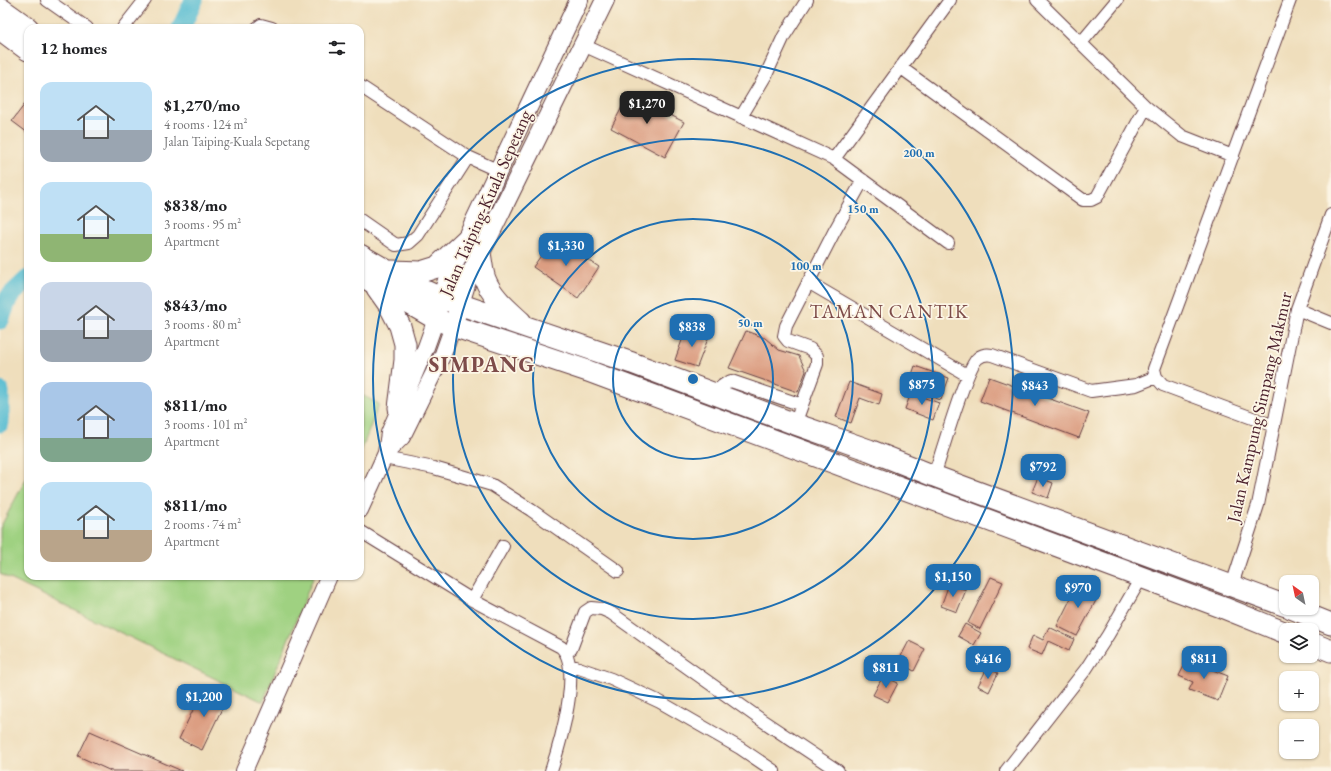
<!DOCTYPE html>
<html lang="en">
<head>
<meta charset="utf-8">
<style>
	body { margin:0; font-family:"EB Garamond",serif; background:#f2f2f2; color:#202124; height:100vh; display:flex; flex-direction:column; font-size:15px; white-space:nowrap }
	* { box-sizing:border-box; margin:0 }
	p { font-size:13px; color:#757577 }
	.icon { flex:none; width:22px; height:22px; fill:none; stroke:currentColor; stroke-width:2; stroke-linecap:round; stroke-linejoin:round }
	.map { position:relative; flex:1; overflow:hidden }
	.sheet { position:absolute; left:24px; top:24px; width:340px; height:556px; display:flex; flex-direction:column; background:#fff; border-radius:12px; box-shadow:0 1px 3px #0004 }
	.sheet>* { flex:none }
	.needle { width:26px; rotate:327deg }
	.tools { position:absolute; left:1279px; top:575px; display:grid; gap:8px }
	.tools a { display:grid; place-items:center; width:40px; height:40px; border-radius:8px; background:#fff; box-shadow:0 1px 3px #0004; font-size:20px }
	.price { position:absolute; translate:-50% -34px; padding:0 9px; border-radius:8px; background:#1f6fb2; color:#fff; font-size:13px; line-height:26px; filter:drop-shadow(0 1px 2px #0008) }
	.price::after { content:''; position:absolute; left:50%; top:24px; width:12px; height:9px; margin-left:-6px; background:inherit; clip-path:polygon(0 0,100% 0,50% 100%) }
	.price.active { background:#222; color:#fff }
	ul { padding:0; list-style:none }
	li { display:flex; align-items:center; gap:12px; height:100px; padding:0 16px }
	li span { display:grid; place-items:center; flex:none; width:112px; height:80px; border-radius:12px; color:#555 }
	li>.icon { margin-inline-start:auto }
	span .icon { width:48px; height:48px; fill:#fffc; stroke-width:1 }
	li b { font-size:17px }
	h2 { display:flex; justify-content:space-between; align-items:center; height:48px; padding:0 16px; font-size:17px }
	.map>svg:first-child { display:block }
</style>
</head>
<body>
<div class="map">
<svg width="1331" height="771" viewBox="0 0 1331 771">
	<rect width="100%" height="100%" fill="#fcf5e5"/>
	<filter id="ink" filterUnits="userSpaceOnUse"><feTurbulence type="fractalNoise" baseFrequency=".025" numOctaves="2"/><feDisplacementMap in="SourceGraphic" scale="8" xChannelSelector="R" yChannelSelector="G"/><feConvolveMatrix kernelMatrix="1 2 1 2 8 2 1 2 1" color-interpolation-filters="sRGB"/></filter>
	<filter id="wash" filterUnits="userSpaceOnUse"><feTurbulence type="fractalNoise" baseFrequency=".012" numOctaves="4" result="noise"/><feDisplacementMap in="SourceGraphic" scale="16" xChannelSelector="R" yChannelSelector="G"/><feGaussianBlur stdDeviation="0.9" result="paint"/><feColorMatrix in="noise" values="0 0 0 0 0 0 0 0 0 0 0 0 0 0 0 0 0 1.4 0 .05"/><feComposite in="paint" operator="in"/></filter>
	<g filter="url(#wash)">
		<rect width="100%" height="100%" fill="#efdebc"/>
		<path fill="#9fd181" stroke="#747856" d="M360,394L379,404L360,454Z
			M28,475V576H314L263,702L0,574V528Z"/>
		<g fill="none" stroke-linecap="round" stroke-linejoin="round">
			<path stroke="#54bcd1" stroke-width="19" d="M181,28L194,0
				M0,320L9,297L28,279
				M0,391V423"/>
		</g>
		<g id="blocks">
			<path fill="#dc9e82" d="M629,94L684,122L665,157L611,128Z
				M25,104L28,106V133L12,121Z
				M554,237L599,267L578,298L533,267Z
				M686,329L709,336L697,367L675,360Z
				M746,331L765,338L779,350L799,356L806,371L798,392L729,368Z
				M915,366L949,378L941,400L907,389Z
				M989,377L1089,413L1079,438L980,401Z
				M849,382L882,394L879,405L860,398L851,423L836,417Z
				M911,393L939,403L933,420L905,409Z
				M1038,477L1053,483L1048,498L1032,492Z
				M991,577L1003,582L980,629L968,623Z
				M1079,582L1100,593L1077,636L1057,626Z
				M949,584L966,590L957,612L941,606Z
				M965,624L981,633L974,645L958,636Z
				M1049,627L1074,639L1069,651L1048,641L1042,655L1027,649L1033,635L1043,640Z
				M909,641L925,649L914,671L898,662Z
				M1187,660L1228,676L1218,701L1189,690L1193,682L1179,676Z
				M987,668L998,673L989,692L978,686Z
				M883,676L898,683L888,702L873,695Z
				M205,685L228,696L202,750L179,739Z
				M90,731L182,771H111L78,756Z"/>
		</g>
	</g>
	<g filter="url(#ink)">
		<use href="#blocks" fill-opacity="0" stroke="#633c41" stroke-width="1"/>
		<g fill="none" stroke-linecap="round" stroke-linejoin="round">
			<defs>
				<path id="street" d="M47,0L87,28
					M1037,0L1146,107L1182,136L1233,156
					M123,28L145,0
					M257,28L261,25L272,28
					M1081,43L1117,0
					M583,45L834,159L948,243
					M900,67L1083,200H1091L1097,197L1146,107
					M360,86L468,157L499,171
					M741,117L766,75L784,36L807,0
					M834,159L950,0
					M360,220L396,245L409,243L418,235L468,157
					M808,282L967,375
					M1297,309L1331,323
					M716,395C720,387 723,384 731,381L802,405
					M795,424L817,364V356L810,349L788,341L784,336L786,326L834,232L863,180
					M1274,426L1163,385L1156,377L1154,369L1290,0
					M384,458L434,468L492,485L531,510L618,571
					M934,476C941,456 966,367 978,358C983,354 987,354 992,355L1091,391L1136,385L1156,377
					M360,531L472,600L561,647C583,667 560,744 551,771
					M1232,585L1258,505L1297,309L1331,215
					M472,600L503,546
					M567,652L571,649L585,612L591,608L602,609L611,613L760,719L838,771
					M570,665L611,679L660,702L740,748L774,771
					M1006,771L1086,669L1108,635L1141,578"/>
				<path id="secondary" d="M386,453L402,437L443,354L453,326
					M360,510L386,453L389,433L426,347L436,319
					M244,771L329,576"/>
				<path id="primary" d="M437,312L448,277L579,0
					M453,326L467,281L605,0"/>
				<path id="highway" d="M0,8L28,28
					M0,29L28,50
					M480,254C482,262 482,271 485,279C492,297 507,309 521,322
					M360,255L412,285L441,298L632,363L795,424L869,450L934,476L1286,606
					M392,271L421,272L437,267L467,239
					M360,275L436,319L453,326L588,371L1224,608L1286,633
					M377,288L389,305L400,326L405,344V360L399,408
					M1291,608L1331,624
					M1312,643L1331,651"/>
			</defs>
			<use href="#street" stroke="#633c41" stroke-width="14"/>
			<use href="#secondary" stroke="#633c41" stroke-width="18"/>
			<use href="#primary" stroke="#633c41" stroke-width="20"/>
			<use href="#highway" stroke="#633c41" stroke-width="23"/>
			<use href="#street" stroke="#fff" stroke-width="12"/>
			<use href="#secondary" stroke="#fff" stroke-width="16"/>
			<use href="#primary" stroke="#fff" stroke-width="18"/>
			<use href="#highway" stroke="#fff" stroke-width="21"/>
		</g>
	</g>
	<g fill="none" stroke="#1f6fb2" stroke-width="2">
		<circle cx="693" cy="379" r="80"/>
		<circle cx="693" cy="379" r="160"/>
		<circle cx="693" cy="379" r="240"/>
		<circle cx="693" cy="379" r="320"/>
	</g>
	<g text-anchor="middle" dominant-baseline="central" stroke-width="3.5" stroke-linejoin="round" paint-order="stroke">
		<g font-size="18" fill="#4a1f2b" stroke="#fcf5e5">
			<text transform="translate(485 203) rotate(-66)">Jalan Taiping-Kuala Sepetang</text>
			<text transform="translate(1259 407) rotate(-77)">Jalan Kampung Simpang Makmur</text>
		</g>
		<g font-size="19" letter-spacing="1" fill="#7d4b49" stroke="#fcf5e5">
			<text x="889" y="311">TAMAN CANTIK</text>
		</g>
		<g font-size="22" font-weight="bold" letter-spacing="1" fill="#7d4b49" stroke="#fcf5e5">
			<text x="482" y="364">SIMPANG</text>
		</g>
	</g>
	<circle cx="693" cy="379" r="6" fill="#1f6fb2" stroke="#fcf5e5" stroke-width="2"/>
	<g font-size="12" text-anchor="middle" font-weight="bold" fill="#1f6fb2" stroke="#fcf5e5" stroke-width="3.5" stroke-linejoin="round" paint-order="stroke">
		<text x="919" y="157">200 m</text>
		<text x="863" y="213">150 m</text>
		<text x="806" y="270">100 m</text>
		<text x="750" y="327">50 m</text>
	</g>
</svg>
<div class="tools">
<a><svg class="needle" viewBox="-14 -14 28 28"><path d="M0-13l5 13h-10z" fill="#e53935"/><path d="M0 13l5-13h-10z" fill="#757577"/></svg></a>
<a><svg class="icon" aria-label="layers" viewBox="0 0 24 24"><path d="M12 4l9 5-9 5-9-5zM3 14l9 5 9-5"/></svg></a>
<a>+</a>
<a>−</a>
</div>
<b class="price active" style="left:647px;top:125px">$1,270</b>
<b class="price" style="left:566px;top:267px">$1,330</b>
<b class="price" style="left:692px;top:348px">$838</b>
<b class="price" style="left:922px;top:406px">$875</b>
<b class="price" style="left:1035px;top:407px">$843</b>
<b class="price" style="left:1043px;top:488px">$792</b>
<b class="price" style="left:953px;top:598px">$1,150</b>
<b class="price" style="left:1078px;top:609px">$970</b>
<b class="price" style="left:988px;top:680px">$416</b>
<b class="price" style="left:1204px;top:680px">$811</b>
<b class="price" style="left:886px;top:689px">$811</b>
<b class="price" style="left:204px;top:718px">$1,200</b>
<section class="sheet">
<h2>12 homes<svg class="icon" aria-label="filters" viewBox="0 0 24 24"><path d="M4 7h16M4 17h16"/><circle cx="9" cy="7" r="2"/><circle cx="15" cy="17" r="2"/></svg></h2>
<ul>
<li><span style="background:linear-gradient(#bfe0f5 60%,#9aa5b1 0)"><svg class="icon" aria-label="home" viewBox="0 0 24 24"><path d="M3 11l9-7 9 7M6 9v11h12V9"/></svg></span><div><b>$1,270/mo</b><p>4 rooms · 124 m²</p><p>Jalan Taiping-Kuala Sepetang</p></div></li>
<li><span style="background:linear-gradient(#bfe0f5 65%,#8fb573 0)"><svg class="icon" aria-label="home" viewBox="0 0 24 24"><path d="M3 11l9-7 9 7M6 9v11h12V9"/></svg></span><div><b>$838/mo</b><p>3 rooms · 95 m²</p><p>Apartment</p></div></li>
<li><span style="background:linear-gradient(#c9d6e8 60%,#9aa5b1 0)"><svg class="icon" aria-label="home" viewBox="0 0 24 24"><path d="M3 11l9-7 9 7M6 9v11h12V9"/></svg></span><div><b>$843/mo</b><p>3 rooms · 80 m²</p><p>Apartment</p></div></li>
<li><span style="background:linear-gradient(#a9c7e8 70%,#7fa58c 0)"><svg class="icon" aria-label="home" viewBox="0 0 24 24"><path d="M3 11l9-7 9 7M6 9v11h12V9"/></svg></span><div><b>$811/mo</b><p>3 rooms · 101 m²</p><p>Apartment</p></div></li>
<li><span style="background:linear-gradient(#bfe0f5 60%,#b9a48a 0)"><svg class="icon" aria-label="home" viewBox="0 0 24 24"><path d="M3 11l9-7 9 7M6 9v11h12V9"/></svg></span><div><b>$811/mo</b><p>2 rooms · 74 m²</p><p>Apartment</p></div></li>
</ul>
</section>
</div>
</body>
</html>
